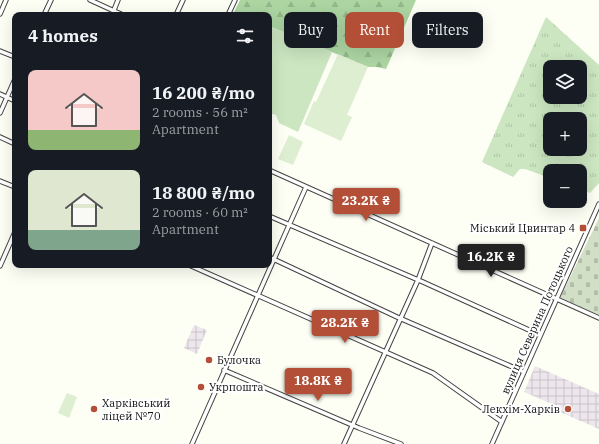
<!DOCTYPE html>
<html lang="en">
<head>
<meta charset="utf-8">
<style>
	body { margin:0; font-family:"IBM Plex Serif",serif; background:#20242c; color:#f1f3f6; height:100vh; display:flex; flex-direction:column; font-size:15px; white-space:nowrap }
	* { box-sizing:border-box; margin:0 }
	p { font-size:13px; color:#9ea1a6 }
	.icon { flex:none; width:22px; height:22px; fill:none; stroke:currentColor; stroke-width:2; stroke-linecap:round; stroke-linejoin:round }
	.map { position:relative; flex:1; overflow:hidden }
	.drawer { position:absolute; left:12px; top:12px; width:260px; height:256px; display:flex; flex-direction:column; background:#171b24; border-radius:8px; box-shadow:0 4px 16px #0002 }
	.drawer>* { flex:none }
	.hud { position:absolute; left:284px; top:12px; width:255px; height:36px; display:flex; gap:8px }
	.controls { position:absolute; left:543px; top:60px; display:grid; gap:8px }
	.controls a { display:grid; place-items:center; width:44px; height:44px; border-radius:8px; background:#171b24; box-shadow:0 4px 16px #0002; font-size:20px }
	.price { position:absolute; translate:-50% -34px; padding:0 9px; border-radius:4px; background:#b24f36; color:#fff; font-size:13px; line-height:26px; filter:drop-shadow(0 1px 2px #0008) }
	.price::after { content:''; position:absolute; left:50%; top:24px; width:12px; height:9px; margin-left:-6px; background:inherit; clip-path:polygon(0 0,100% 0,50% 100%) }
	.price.active { background:#222; color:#fff }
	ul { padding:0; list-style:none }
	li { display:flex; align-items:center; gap:12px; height:100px; padding:0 16px }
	li span { display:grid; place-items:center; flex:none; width:112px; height:80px; border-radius:8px; color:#555 }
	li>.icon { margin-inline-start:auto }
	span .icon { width:48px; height:48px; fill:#fffc; stroke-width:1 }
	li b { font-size:17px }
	h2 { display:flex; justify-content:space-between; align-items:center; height:48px; padding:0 16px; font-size:17px }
	.chip { padding:0 14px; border-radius:8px; background:#171b24; box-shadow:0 4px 16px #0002; font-size:14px; line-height:36px }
	.chip.active { background:#b24f36; color:#fff }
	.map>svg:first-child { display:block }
</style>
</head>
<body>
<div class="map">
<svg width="599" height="444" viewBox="0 0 599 444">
	<defs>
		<pattern id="industrial-grid" width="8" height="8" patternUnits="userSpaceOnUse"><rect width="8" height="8" fill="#ede6ec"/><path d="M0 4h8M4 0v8" fill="none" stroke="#cac4c9"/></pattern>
		<pattern id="grass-tufts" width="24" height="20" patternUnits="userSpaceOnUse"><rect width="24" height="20" fill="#cbe6c1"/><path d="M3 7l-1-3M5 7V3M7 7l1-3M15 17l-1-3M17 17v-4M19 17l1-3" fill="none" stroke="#adc4a5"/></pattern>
		<pattern id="forest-firs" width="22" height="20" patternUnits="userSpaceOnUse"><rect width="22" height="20" fill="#acd5a2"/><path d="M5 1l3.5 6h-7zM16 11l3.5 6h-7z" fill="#93b68a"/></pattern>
		<pattern id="cemetery-stones" width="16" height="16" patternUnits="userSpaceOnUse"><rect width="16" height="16" fill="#d1dfc6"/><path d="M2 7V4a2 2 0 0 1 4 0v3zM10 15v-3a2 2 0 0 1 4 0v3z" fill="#b2bea9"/></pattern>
	</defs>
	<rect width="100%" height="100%" fill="#fdfef4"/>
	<path fill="url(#industrial-grid)" d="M194,325L207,330L197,354L184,348Z
		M535,366L599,394V429L551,408L552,404L524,392Z"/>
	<path fill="url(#grass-tufts)" fill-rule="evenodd" d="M546,17L599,65V183L590,193L580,189V171H550V178L525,169H520L513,177L482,162ZM550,67H580V97H550ZM550,119H580V149H550Z"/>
	<path fill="url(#forest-firs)" d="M240,0H416L386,69L377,67H368L269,26V15H242L234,12Z"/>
	<path fill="url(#cemetery-stones)" d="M599,218V315L560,298Z"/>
	<path fill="#cbe6c1" d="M269,26L332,52L298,132L279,123L276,115L269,113Z"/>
	<path fill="#ddeed1" d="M338,54L368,67L347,115L352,117L341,141L304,124L314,101L316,102Z
		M289,135L303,142L293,165L278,159Z
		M67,393L77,397L69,418L58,413Z"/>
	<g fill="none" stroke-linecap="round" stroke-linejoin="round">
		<defs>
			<path id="minor" d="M90,0L123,15
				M0,14L6,0
				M44,15L51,0
				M112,15L118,0
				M176,15L183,0
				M228,15L235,0
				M0,51L15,57
				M0,94L15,101
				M0,113L15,79
				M0,137L15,144
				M269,170L599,318
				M0,181L15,187
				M269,216L423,282L540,335
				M269,257L397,317L524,372
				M189,265L433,373L502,422
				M0,266L15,232
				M224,370L359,428L401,444
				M192,444L306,187
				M344,444L418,280L432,243
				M492,444L599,204"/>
		</defs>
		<use href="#minor" stroke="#434343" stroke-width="5.5"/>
		<use href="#minor" stroke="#fff" stroke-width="3.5"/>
	</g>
	<g fill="#b24f36" stroke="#fff" stroke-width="1.5">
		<rect x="579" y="224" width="8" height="8" rx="2"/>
		<circle cx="209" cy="360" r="4"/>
		<circle cx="201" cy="387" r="4"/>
		<circle cx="94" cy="409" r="4"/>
		<circle cx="568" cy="409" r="4"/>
	</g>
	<g text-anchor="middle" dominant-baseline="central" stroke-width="4" stroke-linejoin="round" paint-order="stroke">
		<g font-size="11" fill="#101010" stroke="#fff" text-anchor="start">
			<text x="575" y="228" text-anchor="end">Міський Цвинтар 4</text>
			<text x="217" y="360">Булочка</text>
			<text x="209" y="387">Укрпошта</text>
			<text x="102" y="403">Харківський<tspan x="102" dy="13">ліцей №70</tspan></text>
			<text x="560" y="409" text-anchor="end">Лекхім-Харків</text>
		</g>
		<g font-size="11" fill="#101010" stroke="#fff">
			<text transform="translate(537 320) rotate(-66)">вулиця Северина Потоцького</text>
		</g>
	</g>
</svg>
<div class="controls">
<a><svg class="icon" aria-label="layers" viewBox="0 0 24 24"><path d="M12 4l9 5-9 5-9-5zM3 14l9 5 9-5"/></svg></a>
<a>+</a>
<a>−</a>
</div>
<b class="price" style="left:366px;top:222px">23.2K ₴</b>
<b class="price active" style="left:491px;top:278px">16.2K ₴</b>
<b class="price" style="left:345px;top:344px">28.2K ₴</b>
<b class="price" style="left:318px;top:402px">18.8K ₴</b>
<div class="hud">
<a class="chip">Buy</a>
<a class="chip active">Rent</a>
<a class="chip">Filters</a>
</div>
<section class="drawer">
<h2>4 homes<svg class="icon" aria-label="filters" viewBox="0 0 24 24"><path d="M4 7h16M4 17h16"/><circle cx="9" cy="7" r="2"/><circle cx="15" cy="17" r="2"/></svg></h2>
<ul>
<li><span style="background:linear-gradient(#f6c9c9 75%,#8fb573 0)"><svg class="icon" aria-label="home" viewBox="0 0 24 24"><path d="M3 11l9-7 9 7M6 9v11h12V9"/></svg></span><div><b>16 200 ₴/mo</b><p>2 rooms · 56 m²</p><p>Apartment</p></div></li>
<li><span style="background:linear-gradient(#dfe7d0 75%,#7fa58c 0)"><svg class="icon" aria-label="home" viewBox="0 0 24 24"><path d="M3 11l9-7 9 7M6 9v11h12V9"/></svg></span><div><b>18 800 ₴/mo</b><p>2 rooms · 60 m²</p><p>Apartment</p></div></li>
</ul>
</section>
</div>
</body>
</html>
